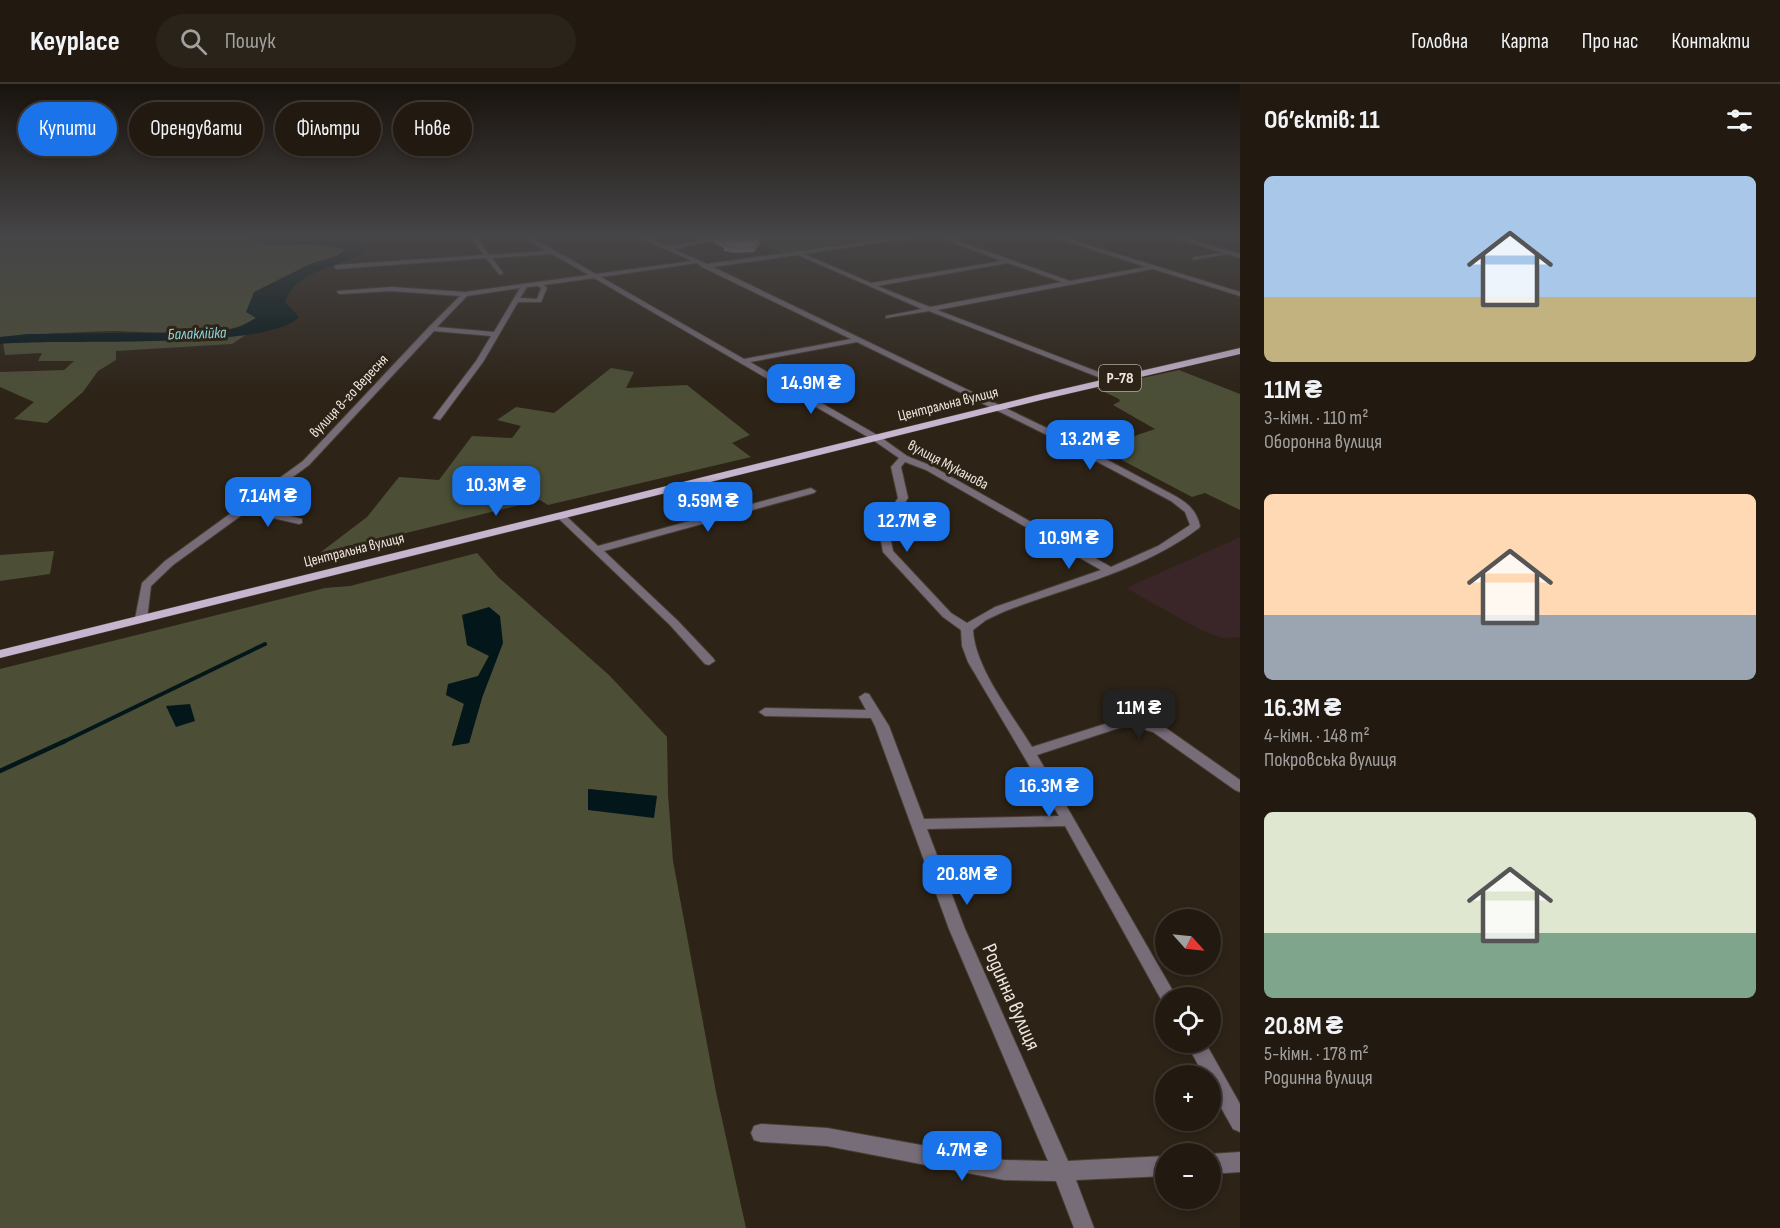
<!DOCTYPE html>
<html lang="uk">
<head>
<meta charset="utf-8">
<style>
	body { margin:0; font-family:"Sofia Sans Condensed",sans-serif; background:#2a231a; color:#f1f3f6; height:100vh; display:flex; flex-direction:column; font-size:22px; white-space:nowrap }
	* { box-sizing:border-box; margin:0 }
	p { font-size:20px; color:#a2a19f }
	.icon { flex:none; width:33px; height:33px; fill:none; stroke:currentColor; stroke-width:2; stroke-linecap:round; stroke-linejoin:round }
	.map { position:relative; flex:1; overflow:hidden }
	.drawer { display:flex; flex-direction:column; background:#221a11; width:540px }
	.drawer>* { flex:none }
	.guide { position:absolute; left:18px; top:18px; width:570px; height:54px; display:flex; gap:12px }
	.needle { width:39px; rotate:117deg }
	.buttons { position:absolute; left:1155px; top:825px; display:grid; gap:12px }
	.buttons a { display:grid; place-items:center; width:66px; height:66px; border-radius:50%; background:#221a11; box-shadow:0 3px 9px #0003,0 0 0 2px #3f3831; font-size:30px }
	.price { position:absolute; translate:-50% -51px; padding:0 14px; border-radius:12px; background:#1a73e8; color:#fff; font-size:20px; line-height:39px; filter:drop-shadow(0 2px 3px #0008) }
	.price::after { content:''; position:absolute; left:50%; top:36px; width:18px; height:14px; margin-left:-9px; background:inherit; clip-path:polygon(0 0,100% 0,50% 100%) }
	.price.selected { background:#222; color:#fff }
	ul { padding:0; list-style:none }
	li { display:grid; align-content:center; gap:12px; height:318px; padding:0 24px }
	li span { display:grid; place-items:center; height:186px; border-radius:9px; color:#555 }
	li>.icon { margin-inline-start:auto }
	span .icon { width:108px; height:108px; fill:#fffc; stroke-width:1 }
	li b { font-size:26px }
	h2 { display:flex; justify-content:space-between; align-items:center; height:72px; padding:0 24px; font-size:26px }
	.tag { padding:0 21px; border-radius:27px; background:#221a11; box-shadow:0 3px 9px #0003,0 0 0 2px #3f3831; font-size:21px; line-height:54px }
	.tag.selected { background:#1a73e8; color:#fff }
	header { display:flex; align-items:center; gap:36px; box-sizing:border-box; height:84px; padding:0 30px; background:#221a11; border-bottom:2px solid #3f3831 }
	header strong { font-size:28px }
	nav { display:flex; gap:33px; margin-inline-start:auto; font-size:21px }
	.search { width:420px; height:54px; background:#2a231a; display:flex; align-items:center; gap:15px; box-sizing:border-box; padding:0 21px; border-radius:33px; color:#a2a19f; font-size:22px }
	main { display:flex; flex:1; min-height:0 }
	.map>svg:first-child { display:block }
</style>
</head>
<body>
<header>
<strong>Keyplace</strong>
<div class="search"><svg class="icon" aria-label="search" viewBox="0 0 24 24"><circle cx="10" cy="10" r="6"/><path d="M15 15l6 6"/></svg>Пошук</div>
<nav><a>Головна</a><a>Карта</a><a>Про нас</a><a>Контакти</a></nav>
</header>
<main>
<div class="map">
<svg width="1240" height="1144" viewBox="0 0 1240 1144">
	<rect width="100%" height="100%" fill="#2d2317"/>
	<path fill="#3a2628" d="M1240,453V553L1221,554L1201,546L1126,504Z"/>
	<path fill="#4c4f36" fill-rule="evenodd" d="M0,152H233L268,161L314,160L345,165L339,171L254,208L253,231L256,234C220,258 153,247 111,247C74,248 37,250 0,253Z
		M748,152H879L890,156L789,171Z
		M246,251L232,260L116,267V276L98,287L83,308L47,339L14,335L34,318L0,303V288L64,286L74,277H38L42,269L5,271L3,259L215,254Z
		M611,284L634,288L626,304L687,301L750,351L732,359L751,373L548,421L540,416L317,471L367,433L399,393L439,396L472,352L512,354L521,342L497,336L516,323L554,329Z
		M1179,286L1240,310V426L1205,409L1192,413L1099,364L1155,345L1113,321L1120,317L1119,315L1096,304Z
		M54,467L50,490L0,497V471Z
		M477,469L498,493L609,591L667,653L668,710L673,777L716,1008L746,1144H0V585L325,504L350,502ZM489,572L482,614L469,659L452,661L464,620ZM588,705L657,712L588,726Z"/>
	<path fill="#03171b" d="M233,152L351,156L364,158L368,165C342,185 297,183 285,218L299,233C269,267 54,254 0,260V253L28,250L219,248L240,243L256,234L246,228L254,208L310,180L339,171L345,165L314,160L268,161Z
		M489,523L500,532L503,559L482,614L469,659L452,662L464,620L446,611L448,600L478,592L489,572L467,561L462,531Z
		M190,620L195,637L176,643L166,622Z
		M588,705L657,712L654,734L588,726Z"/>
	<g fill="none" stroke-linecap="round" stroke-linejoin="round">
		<path stroke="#03171b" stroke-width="4" d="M61,659L265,560"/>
		<path stroke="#03171b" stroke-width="4.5" d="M0,687L65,657"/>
		<defs>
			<path id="minor" d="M470,152H476L489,171L546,167L522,152H529L596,190L692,177L636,152H644L668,162L723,152H735L673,165L707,180L908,152H924L804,170L871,199L1002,177L935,152H944L1070,197L1146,183L1050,152H1059L1240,208V212L1153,185L937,226L1114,294V298H1111L929,227L886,234V232L922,225L798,171L713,183L1053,347L1177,413C1189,420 1197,428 1200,442L1199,444C1141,488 1069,502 1003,528L986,536L973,546C975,584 1012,630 1032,663L1127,633L1163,642L1240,696V708L1235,706L1153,648L1128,641L1037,671L1177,914H1166V920L1163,919L1065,742L927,745L965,845L1068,1077L1166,1072V1092L1076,1096L1094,1144H1074L1056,1097L1004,1096L827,1062L761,1058L754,1056L751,1049L754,1042L761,1040L827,1044L1004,1076L1048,1077L949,845L875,642L871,634L765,632L759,628L765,624L866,626L859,613L865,609L869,610L889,642L924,735L1059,732L968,578L962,562L961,546L943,533L883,468L881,457L895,433L892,423L898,414L891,383L899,374L873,356L594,194L544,201L547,204L541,218H518L483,278L440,336L433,334L476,277L491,252L434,247L309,381L252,423L302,435V439L299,440L246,428L173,481L151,502L147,535L141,538L135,535L142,499L165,477L303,377L428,244L460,212L391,207L340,210L337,208L338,207L391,203L465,208L589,191L552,170L492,174L503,189L500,191L486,174L337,185L334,183L337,181L484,171ZM697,179L702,183L851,255L744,275L601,193ZM1008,179L1062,198L930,223L877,202ZM538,202L541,204L537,215L520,214L527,203ZM520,204L494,248L437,243L467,212ZM857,258L1047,351L1171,417L1185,428L1190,441L1158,462L1111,483L932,382L907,372L879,352L750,278ZM905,378L926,386L1101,486L995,523L967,539L951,529L893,467L891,457L905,433L902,423L908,414L901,383Z
				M1169,152H1178L1240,170V174L1229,170L1192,176L1194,173L1223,169Z
				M811,404L816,407L814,409L604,467L678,537L713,574L715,577L709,581L705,580L670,541L557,433L559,431H565L598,462Z
				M1186,958H1205L1240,1020V1048L1233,1045L1210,1004V992H1204Z
				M1240,1068V1088L1210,1090V1070Z"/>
			<path id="major" d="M1240,264V270L1041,316L0,574V566L1041,310Z"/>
		</defs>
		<use href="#minor" stroke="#483e33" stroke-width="2"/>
		<use href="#major" stroke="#483e33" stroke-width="1"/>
		<use href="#minor" fill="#766d79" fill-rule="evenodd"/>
		<use href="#major" fill="#c7b5cf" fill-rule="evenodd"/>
	</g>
	<path fill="#b4a9c7" d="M713,154L761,159L754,168L736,169L724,167V164L713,159Z"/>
	<path fill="#928aa2" d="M762,153L761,159L754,168V163Z"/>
	<path fill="#d1c5e7" stroke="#928aa2" stroke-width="1.5" d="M762,153L754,163L737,164L724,161L725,159L713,154Z"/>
	<linearGradient id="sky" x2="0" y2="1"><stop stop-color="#19130d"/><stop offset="0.49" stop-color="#464547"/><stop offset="1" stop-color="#464547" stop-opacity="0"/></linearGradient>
	<rect width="1240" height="312" fill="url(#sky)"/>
	<g text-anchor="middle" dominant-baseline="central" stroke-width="6" stroke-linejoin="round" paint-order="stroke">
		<g font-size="15" fill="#ede6de" stroke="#2d2317">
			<text transform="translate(349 312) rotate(-47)">вулиця 8-го Вересня</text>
			<text transform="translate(948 320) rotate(-14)">Центральна вулиця</text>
			<text transform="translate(948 381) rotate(28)">вулиця Муканова</text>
			<text transform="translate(354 466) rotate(-14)">Центральна вулиця</text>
		</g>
		<g font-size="16" font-style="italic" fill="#88d5e2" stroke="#2d2317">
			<text transform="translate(197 250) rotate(-2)">Балаклійка</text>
		</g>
		<rect fill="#2d2317" stroke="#b3aca2" stroke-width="1.5" x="1099" y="281" width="42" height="26" rx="4.5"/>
		<g font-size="16" font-weight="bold" fill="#ede6de">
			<text x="1120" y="294">Р-78</text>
		</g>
		<g font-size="21" fill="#ede6de" stroke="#2d2317">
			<text transform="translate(1011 913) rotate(66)">Родинна вулиця</text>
		</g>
	</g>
</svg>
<div class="buttons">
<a><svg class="needle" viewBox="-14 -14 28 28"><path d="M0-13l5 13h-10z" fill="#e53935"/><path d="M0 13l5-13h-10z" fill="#a2a19f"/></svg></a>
<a><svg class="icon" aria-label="locate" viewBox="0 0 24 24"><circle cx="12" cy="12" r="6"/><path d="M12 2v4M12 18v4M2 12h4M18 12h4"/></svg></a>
<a>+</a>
<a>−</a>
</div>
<b class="price" style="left:811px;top:331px">14.9M ₴</b>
<b class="price" style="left:1090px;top:387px">13.2M ₴</b>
<b class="price" style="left:496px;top:433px">10.3M ₴</b>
<b class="price" style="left:268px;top:444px">7.14M ₴</b>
<b class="price" style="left:708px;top:449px">9.59M ₴</b>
<b class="price" style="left:907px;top:469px">12.7M ₴</b>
<b class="price" style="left:1069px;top:486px">10.9M ₴</b>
<b class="price selected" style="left:1139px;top:656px">11M ₴</b>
<b class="price" style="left:1049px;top:734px">16.3M ₴</b>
<b class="price" style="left:967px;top:822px">20.8M ₴</b>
<b class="price" style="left:962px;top:1098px">4.7M ₴</b>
<div class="guide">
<a class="tag selected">Купити</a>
<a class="tag">Орендувати</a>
<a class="tag">Фільтри</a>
<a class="tag">Нове</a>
</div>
</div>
<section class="drawer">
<h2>Об’єктів: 11<svg class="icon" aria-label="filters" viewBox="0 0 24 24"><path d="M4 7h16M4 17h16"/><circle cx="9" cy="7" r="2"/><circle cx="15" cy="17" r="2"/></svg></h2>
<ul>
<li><span style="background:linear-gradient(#a9c7e8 65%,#c2b280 0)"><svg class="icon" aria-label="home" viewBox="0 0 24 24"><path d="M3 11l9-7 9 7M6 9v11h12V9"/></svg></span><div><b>11M ₴</b><p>3-кімн. · 110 m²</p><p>Оборонна вулиця</p></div></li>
<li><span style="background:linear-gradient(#ffd9b3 65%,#9aa5b1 0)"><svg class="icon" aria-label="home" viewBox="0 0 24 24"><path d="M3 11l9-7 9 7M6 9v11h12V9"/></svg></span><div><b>16.3M ₴</b><p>4-кімн. · 148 m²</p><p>Покровська вулиця</p></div></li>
<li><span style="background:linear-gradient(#dfe7d0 65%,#7fa58c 0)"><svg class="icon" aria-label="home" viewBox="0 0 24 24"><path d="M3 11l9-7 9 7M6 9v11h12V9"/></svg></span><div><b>20.8M ₴</b><p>5-кімн. · 178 m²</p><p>Родинна вулиця</p></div></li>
</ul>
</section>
</main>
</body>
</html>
